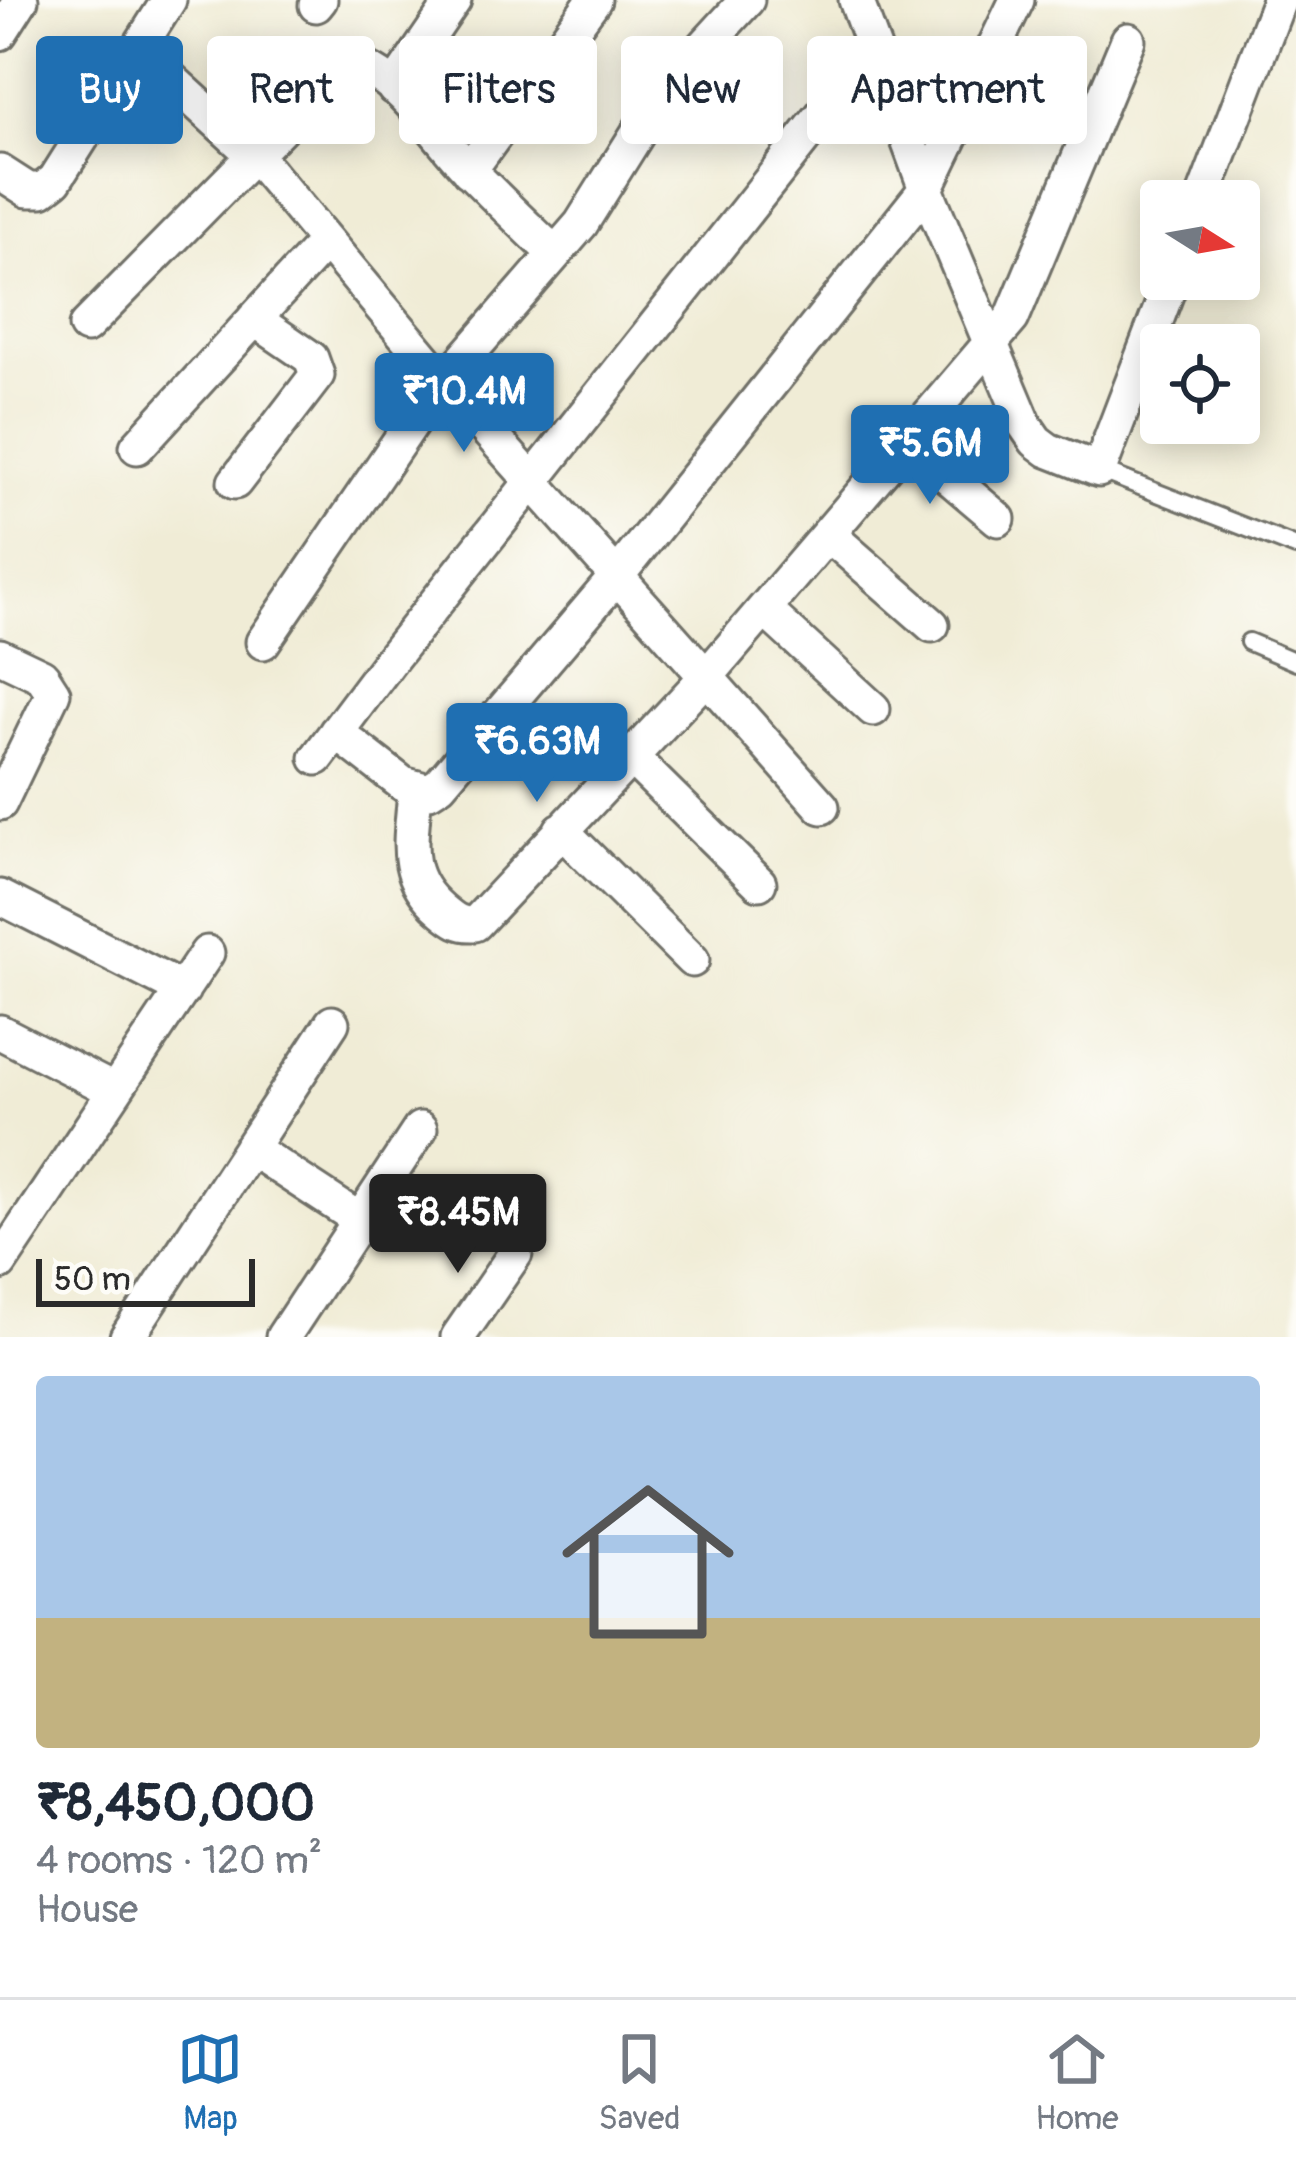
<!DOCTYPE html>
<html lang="en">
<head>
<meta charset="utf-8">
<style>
	body { margin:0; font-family:Pangolin,sans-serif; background:#f2f2f3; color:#1f2937; height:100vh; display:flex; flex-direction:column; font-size:45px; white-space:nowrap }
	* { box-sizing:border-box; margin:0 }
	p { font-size:39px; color:#747a83 }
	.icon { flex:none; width:66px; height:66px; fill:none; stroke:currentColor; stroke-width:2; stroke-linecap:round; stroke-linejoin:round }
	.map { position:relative; height:1337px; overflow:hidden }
	.side { display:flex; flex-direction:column; background:#fff; flex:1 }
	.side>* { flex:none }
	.hud { position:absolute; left:36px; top:36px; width:1224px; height:108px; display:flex; gap:24px }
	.needle { width:78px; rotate:101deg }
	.tools { position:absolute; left:1140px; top:180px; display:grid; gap:24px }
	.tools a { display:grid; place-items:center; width:120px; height:120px; border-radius:12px; background:#fff; box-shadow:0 6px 30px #0003; font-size:60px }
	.scale { position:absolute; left:36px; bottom:30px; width:219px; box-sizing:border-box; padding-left:12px; border:6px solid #2b2b2b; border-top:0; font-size:33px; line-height:42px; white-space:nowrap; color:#2b2b2b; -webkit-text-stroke:9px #fdfcf7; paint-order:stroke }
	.price { position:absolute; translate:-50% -102px; padding:0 27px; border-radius:12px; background:#1f6fb2; color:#fff; font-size:39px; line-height:78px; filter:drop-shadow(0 3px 6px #0008) }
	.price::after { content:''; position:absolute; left:50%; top:72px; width:36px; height:27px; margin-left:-18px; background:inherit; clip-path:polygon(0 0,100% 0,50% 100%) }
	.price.selected { background:#222; color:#fff }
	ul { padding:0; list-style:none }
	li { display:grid; align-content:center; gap:24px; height:636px; padding:0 36px }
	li+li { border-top:3px solid #e0e1e3 }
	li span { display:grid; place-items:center; height:372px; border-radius:12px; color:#555 }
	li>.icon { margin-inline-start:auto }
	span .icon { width:216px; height:216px; fill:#fffc; stroke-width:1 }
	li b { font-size:51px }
	.tag { padding:0 42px; border-radius:12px; background:#fff; box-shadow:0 6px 30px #0003; font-size:42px; line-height:108px }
	.tag.selected { background:#1f6fb2; color:#fff }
	.tabs { display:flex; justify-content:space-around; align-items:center; height:168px; border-top:3px solid #e0e1e3; background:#fff; font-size:33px; color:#747a83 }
	.tabs a { display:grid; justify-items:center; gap:6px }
	.tabs .selected { color:#1f6fb2 }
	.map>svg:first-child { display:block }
</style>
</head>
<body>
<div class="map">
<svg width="1296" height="1337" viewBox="0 0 1296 1337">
	<rect width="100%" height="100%" fill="#fdfcf7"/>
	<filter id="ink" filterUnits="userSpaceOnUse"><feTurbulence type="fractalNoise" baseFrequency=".00833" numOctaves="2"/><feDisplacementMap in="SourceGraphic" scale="24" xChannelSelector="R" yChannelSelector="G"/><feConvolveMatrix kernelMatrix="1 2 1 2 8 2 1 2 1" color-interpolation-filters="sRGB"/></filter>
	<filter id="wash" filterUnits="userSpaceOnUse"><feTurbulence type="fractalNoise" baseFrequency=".004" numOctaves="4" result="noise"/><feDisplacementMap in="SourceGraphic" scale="48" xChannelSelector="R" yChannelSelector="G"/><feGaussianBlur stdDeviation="2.7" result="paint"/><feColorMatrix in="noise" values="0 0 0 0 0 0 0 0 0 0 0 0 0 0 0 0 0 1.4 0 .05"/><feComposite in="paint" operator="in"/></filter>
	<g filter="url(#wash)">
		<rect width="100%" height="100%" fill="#f0ecd6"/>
	</g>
	<g filter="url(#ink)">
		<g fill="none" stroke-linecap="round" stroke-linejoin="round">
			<defs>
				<path id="service" d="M1099,470L1296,547
					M1249,642L1296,662"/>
				<path id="minor" d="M856,0L926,189L1025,425L1036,441L1048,450L1099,470L1172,279
					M316,5L320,0
					M0,33L21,0
					M139,50L256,157L444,382L822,807
					M394,88L454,0
					M469,171L594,0
					M0,172L28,190H42L55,180L169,0
					M1202,201L1279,0
					M86,326L335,73L351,63C399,74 434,134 468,169C496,198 526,226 555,254
					M906,441L998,519
					M137,447L326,241
					M235,482L317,375L311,358L254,319
					M828,534L932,625
					M764,609L873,709
					M263,642L424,405L581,224L666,88L747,0
					M0,656L42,676L53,693L0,803
					M336,732L403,784L429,791L440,784L617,576L926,189L1017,0
					M631,757L759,883
					M317,758L392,658L873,51
					M415,790C412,839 400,874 441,909C453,919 459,925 475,924L706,677L1012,318L1128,40
					M561,830L692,960
					M0,897L183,990
					M0,1032L115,1091
					M250,1148L360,1220
					M0,1263L207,953
					M127,1337L332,1023
					M283,1337L420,1129
					M458,1337L515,1254"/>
			</defs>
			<use href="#service" stroke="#706f67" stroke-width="22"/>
			<use href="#minor" stroke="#706f67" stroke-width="39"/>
			<use href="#service" stroke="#fff" stroke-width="16"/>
			<use href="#minor" stroke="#fff" stroke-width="33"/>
		</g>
	</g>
</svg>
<div class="tools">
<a><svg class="needle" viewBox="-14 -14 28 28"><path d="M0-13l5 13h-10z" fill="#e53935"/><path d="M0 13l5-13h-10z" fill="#747a83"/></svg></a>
<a><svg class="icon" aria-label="locate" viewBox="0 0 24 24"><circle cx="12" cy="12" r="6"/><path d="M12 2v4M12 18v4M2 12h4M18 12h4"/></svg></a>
</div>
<div class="scale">50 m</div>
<b class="price" style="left:464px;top:455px">₹10.4M</b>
<b class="price" style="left:930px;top:507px">₹5.6M</b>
<b class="price" style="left:537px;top:805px">₹6.63M</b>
<b class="price selected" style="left:458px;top:1276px">₹8.45M</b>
<div class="hud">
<a class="tag selected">Buy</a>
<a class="tag">Rent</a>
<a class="tag">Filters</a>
<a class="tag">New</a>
<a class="tag">Apartment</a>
</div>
</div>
<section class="side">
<ul>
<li><span style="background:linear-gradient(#a9c7e8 65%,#c2b280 0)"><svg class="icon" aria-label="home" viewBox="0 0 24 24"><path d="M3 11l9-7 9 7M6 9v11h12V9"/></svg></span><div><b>₹8,450,000</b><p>4 rooms · 120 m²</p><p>House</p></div></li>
</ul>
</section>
<nav class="tabs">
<a class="selected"><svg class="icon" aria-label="map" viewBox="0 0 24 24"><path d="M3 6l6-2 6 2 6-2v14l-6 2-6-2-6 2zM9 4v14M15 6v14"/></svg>Map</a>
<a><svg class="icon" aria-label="saved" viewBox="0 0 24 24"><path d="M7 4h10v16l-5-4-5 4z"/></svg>Saved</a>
<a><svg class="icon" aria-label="home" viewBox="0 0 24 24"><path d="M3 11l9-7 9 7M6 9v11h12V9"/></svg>Home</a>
</nav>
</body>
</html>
